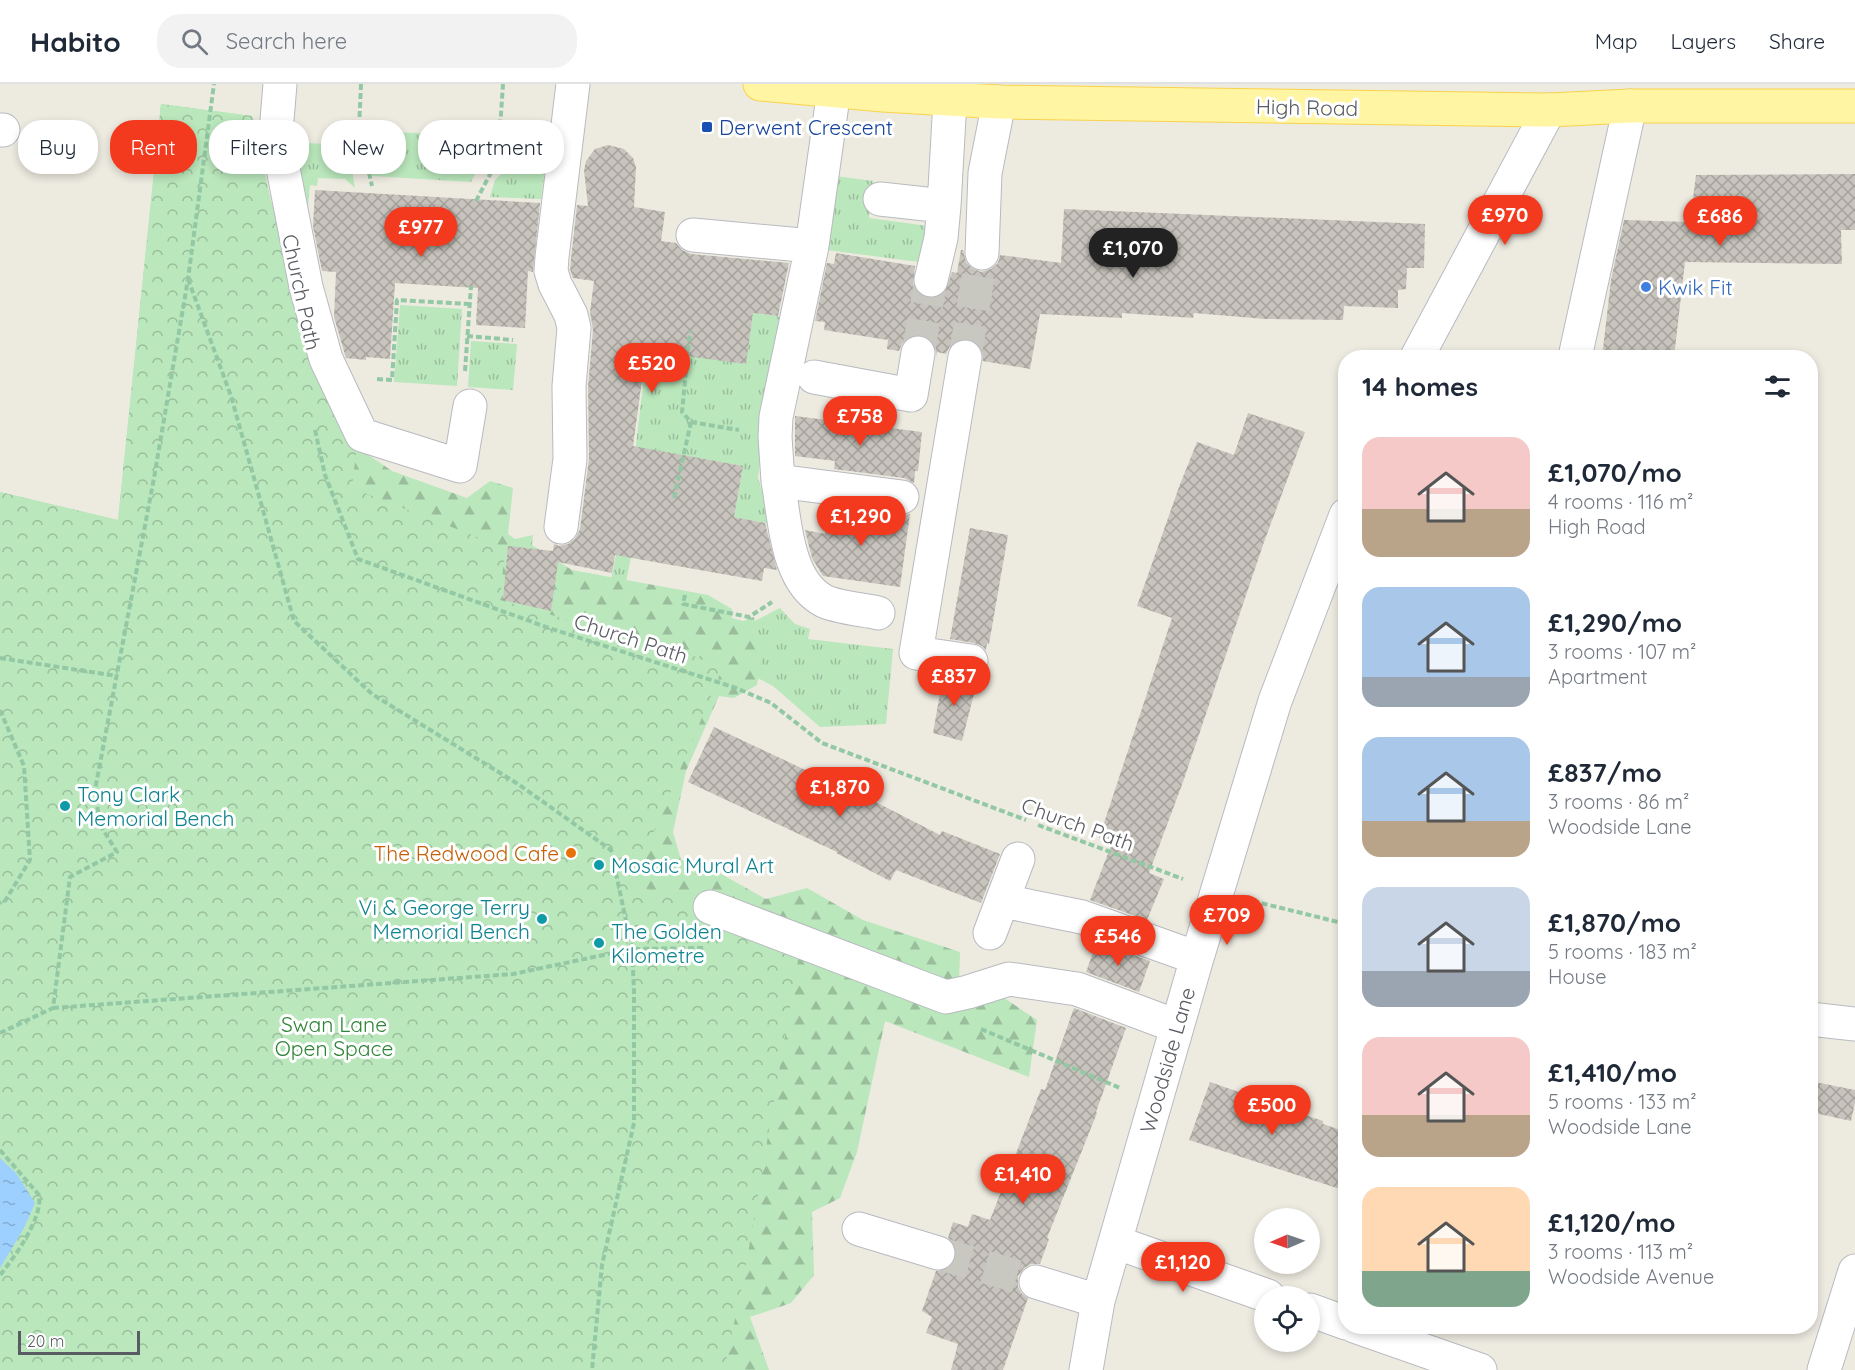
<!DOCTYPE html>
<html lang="en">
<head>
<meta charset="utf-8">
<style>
	body { margin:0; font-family:Quicksand,sans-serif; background:#f2f2f3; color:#1f2937; height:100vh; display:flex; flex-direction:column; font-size:22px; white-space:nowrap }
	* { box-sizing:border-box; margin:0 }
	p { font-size:20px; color:#747a83 }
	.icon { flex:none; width:33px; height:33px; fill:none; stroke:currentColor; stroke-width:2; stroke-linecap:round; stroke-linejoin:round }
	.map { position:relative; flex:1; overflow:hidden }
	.side { position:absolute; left:1338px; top:266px; width:480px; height:984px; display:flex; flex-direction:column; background:#fff; border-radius:24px; box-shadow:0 3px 9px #0003 }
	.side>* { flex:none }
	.guide { position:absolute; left:18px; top:36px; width:570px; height:54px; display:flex; gap:12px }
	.needle { width:39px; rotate:268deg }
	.buttons { position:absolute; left:1254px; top:1124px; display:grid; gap:12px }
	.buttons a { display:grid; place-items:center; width:66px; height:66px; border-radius:50%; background:#fff; box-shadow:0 3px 9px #0003; font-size:30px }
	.scale { position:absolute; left:18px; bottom:15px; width:122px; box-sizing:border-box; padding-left:6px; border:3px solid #595c62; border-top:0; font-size:16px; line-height:21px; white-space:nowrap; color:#595c62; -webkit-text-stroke:4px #fff; paint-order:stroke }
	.price { position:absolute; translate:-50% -51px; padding:0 14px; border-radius:21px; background:#f43a1e; color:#fff; font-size:20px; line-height:39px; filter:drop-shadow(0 2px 3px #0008) }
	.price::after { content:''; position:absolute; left:50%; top:36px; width:18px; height:14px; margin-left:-9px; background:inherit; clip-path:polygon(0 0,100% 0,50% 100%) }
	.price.selected { background:#222; color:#fff }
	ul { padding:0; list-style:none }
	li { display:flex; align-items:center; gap:18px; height:150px; padding:0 24px }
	li span { display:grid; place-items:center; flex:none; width:168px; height:120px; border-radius:18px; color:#555 }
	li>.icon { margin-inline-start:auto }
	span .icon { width:72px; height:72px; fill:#fffc; stroke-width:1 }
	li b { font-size:26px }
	h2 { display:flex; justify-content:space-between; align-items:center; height:72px; padding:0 24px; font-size:26px }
	.chip { padding:0 21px; border-radius:24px; background:#fff; box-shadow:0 3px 9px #0003; font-size:21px; line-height:54px }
	.chip.selected { background:#f43a1e; color:#fff }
	header { display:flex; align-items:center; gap:36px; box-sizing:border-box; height:84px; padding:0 30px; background:#fff; border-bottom:2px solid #e0e1e3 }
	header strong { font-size:28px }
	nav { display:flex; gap:33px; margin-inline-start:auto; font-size:21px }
	.search { width:420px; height:54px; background:#f2f2f3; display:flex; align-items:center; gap:15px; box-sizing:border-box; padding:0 21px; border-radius:24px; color:#747a83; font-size:22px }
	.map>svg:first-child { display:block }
</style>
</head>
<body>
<header>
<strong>Habito</strong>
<div class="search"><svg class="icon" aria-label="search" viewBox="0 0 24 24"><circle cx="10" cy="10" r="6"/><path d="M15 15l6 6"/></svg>Search here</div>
<nav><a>Map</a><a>Layers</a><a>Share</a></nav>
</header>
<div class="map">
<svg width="1855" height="1286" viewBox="0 0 1855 1286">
	<defs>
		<pattern id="grass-tufts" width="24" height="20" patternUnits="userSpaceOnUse" patternTransform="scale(1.5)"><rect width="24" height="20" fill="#bae7bc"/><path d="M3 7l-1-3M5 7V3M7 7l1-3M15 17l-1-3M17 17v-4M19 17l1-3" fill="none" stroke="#9abe9c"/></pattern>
		<pattern id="forest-firs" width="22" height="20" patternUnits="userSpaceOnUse" patternTransform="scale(1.5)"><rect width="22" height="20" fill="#bae7bc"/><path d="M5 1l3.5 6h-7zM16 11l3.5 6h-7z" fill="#9abe9c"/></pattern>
		<pattern id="park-crowns" width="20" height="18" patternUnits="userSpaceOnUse" patternTransform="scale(1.5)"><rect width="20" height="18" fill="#bae7bc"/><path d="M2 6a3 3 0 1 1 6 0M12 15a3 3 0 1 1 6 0" fill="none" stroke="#9abe9c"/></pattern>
		<pattern id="water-ripples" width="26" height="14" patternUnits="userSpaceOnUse" patternTransform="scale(1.5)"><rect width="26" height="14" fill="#9ed0ff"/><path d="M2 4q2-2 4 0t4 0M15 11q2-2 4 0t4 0" fill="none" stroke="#84acd2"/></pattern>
		<pattern id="building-cross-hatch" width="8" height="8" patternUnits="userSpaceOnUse" patternTransform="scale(1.5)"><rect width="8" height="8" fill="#c8c4bd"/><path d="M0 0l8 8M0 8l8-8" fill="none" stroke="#a5a29d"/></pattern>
	</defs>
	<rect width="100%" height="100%" fill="#edebe0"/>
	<path fill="url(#grass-tufts)" d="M367,47L494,52L471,98L372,92Z
		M286,58L348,61L355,104L345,95L318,94L317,102L310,101L308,122Z
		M523,68L547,69L541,115L490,113L495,96Z
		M828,91L873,97L869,134L928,142L919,178L819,165Z
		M653,214L695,272L745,280L753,229L790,234L763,345L758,394L772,440L734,433L743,382L679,371L642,419L626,498L747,541L780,524L795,540L810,545L808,555L893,565L886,640L820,643L773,602L738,584L611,496L634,378Z
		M400,221L462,225L457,302L394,298Z
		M471,257L517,260L513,306L468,303Z"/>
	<path fill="url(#forest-firs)" d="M161,20L252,32L271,118L357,361L360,365L392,387L467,414L490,397L513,404L508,450L515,455L533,451L532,461L572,486L708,511L732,525V534L743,537L754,533L761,579L757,601L734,614L719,612L686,687L673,748L681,776L707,782L766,815L807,804L863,836L960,868L959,897L980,898L1037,936L1029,993L885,937L857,1068L840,1114L812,1128L814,1191L791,1219L750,1233L769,1286H609L0,408L118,436Z"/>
	<path fill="url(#park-crowns)" d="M161,20L252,32L271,118L357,361L352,404L505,464L500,516L724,581L632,800L802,853L744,1193L724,1286H0V408L118,436Z"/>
	<path fill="url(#water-ripples)" d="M0,1074L16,1089L35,1119L24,1144L0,1184Z"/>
	<path fill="url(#building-cross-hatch)" d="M608,61L624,65L633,74L636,83L634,123L665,128L661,157L676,159L682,166L691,170L789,179L778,232L753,229L746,280L646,267L633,362L743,382L734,433L765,439L777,486L764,484L762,497L615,471L612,489L558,478L551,527L503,516L508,462L553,467L554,460L559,462L568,460L575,455L580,445L589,375L588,303L593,246L590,228L594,197L573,194L570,185L571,175L577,121L588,122L584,86L586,77L595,65Z
		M1855,90V146H1841L1842,180L1685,178L1674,273H1602L1611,196L1624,136L1690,138L1696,91Z
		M315,106L540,119L533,188L528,187L525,244L476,241L478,204L395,199L390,275L366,273V276L346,274L334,233L336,188L322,187L313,142Z
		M1064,125L1425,140L1424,184H1407L1406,205L1398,206V224L1344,222L1343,236L1265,235L1194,229L1193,234L1122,229V234L1040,230L1030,285L983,277L982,266L976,258L969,255L958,256L950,262L946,270L937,268V273L935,262L930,255L922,251L911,252L903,258L899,267L887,265L888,256L824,246L825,238L815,237L827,179L834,180L836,169L915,182L913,201L918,209L926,214H936L945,208L952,188L957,189L961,166H963L966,178L972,184L981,188L991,185L998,179L1000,171L1061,179Z
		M1248,329L1305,348L1264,458L1183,698L1149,789L1164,795L1147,836L1090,816L1112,759L1099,754L1172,534L1137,522L1179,403L1197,358L1234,371Z
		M795,332L922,348L918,387H915L914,399L904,394L834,385L835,377L795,372Z
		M829,423L900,432L910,430L900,503L823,492L812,474L805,446L825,450Z
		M970,444L1008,451L989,560L987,559L986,566L982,562L974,559L950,555Z
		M943,592L968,596L978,594L962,657L933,649Z
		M714,643L865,714L866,713L940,751L942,747L1000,770L981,819L896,786L890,797L836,769L837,768L688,698Z
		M1097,858L1150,877L1139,908L1086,888Z
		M1074,924L1126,944L1096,1028L1097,1029L1047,1154L1049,1155L1040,1180H1031L1024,1184L1018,1192V1203L1022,1210L1028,1214L1003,1286H951L958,1260L926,1249L932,1233L922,1227L936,1187H943L950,1183L956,1175V1164L952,1157L948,1154L953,1138L968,1143L972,1130L990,1136L1041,1005L1045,1006Z
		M1810,997L1855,1006V1019L1851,1037L1810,1028Z
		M1210,998L1323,1037V1040L1346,1048V1107L1189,1056Z"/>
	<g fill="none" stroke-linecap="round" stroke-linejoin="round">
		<path stroke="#c8c7c0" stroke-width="33" stroke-dasharray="33 16" stroke-linecap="butt" d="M918,269L931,196
			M965,273L982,169
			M938,1169L1036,1198"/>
		<defs>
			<path id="minor" d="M280,0L276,48L306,203L326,275L362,351L460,382L470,322
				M834,6L812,162L776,333L775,353L778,397L902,413
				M0,46H3
				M880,115L944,122L950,16
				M693,151L812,162
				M982,169L985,89L999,18
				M931,196L941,154L944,122
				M965,273L916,569L971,577
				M1417,273L1549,26
				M1575,273L1630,22
				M814,293L911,311L918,269
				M778,397C785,436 786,497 824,517C835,523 865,526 878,529
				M561,443L570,375L569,302L574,244L571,231L555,200L551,187L552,173L573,0
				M1003,817L1082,833L1197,874
				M710,823L946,913L968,908L1009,895L1077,905L1176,942
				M990,849L1018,775
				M1810,935L1855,940
				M859,1145L938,1169
				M1115,1158L1268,1212
				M1036,1198L1098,1217
				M1310,1226L1346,1239
				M1354,1242L1480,1286
				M1086,1286L1098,1217L1197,874L1275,617L1346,431
				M1824,1286L1855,1187"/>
			<path id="major" d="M760,0L883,11L999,18L1549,26L1630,22H1855"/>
		</defs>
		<use href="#minor" stroke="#b8bac0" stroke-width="35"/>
		<use href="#major" stroke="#fbd24b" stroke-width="35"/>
		<path stroke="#93c8a4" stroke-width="4" stroke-dasharray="6 3" stroke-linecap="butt" d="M361,0L359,45L372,102
			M476,117L498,75L503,0
			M188,195L231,312L294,537L372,610L518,700L611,766L632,865L634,907V1039L602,1181L592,1286
			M467,252L513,256
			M465,287L471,202
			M377,295L392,296L397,216L470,220
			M691,338L739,346
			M315,346L325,391L358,475L549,544L736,604L771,619L822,659L1026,736
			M674,414L691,338L682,328L690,247
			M685,511L683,520L749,533L772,518
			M0,574L117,592
			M0,626L24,682L30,776L5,817L0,819
			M1038,741L1183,795
			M1253,817L1346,840
			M53,924L513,890L632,865L705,864
			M981,945L1120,1004
			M0,949L53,924L70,793L117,768L100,741L95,706L154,394L188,195L214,0
			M0,1066L39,1111C43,1134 14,1174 0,1191"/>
		<use href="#minor" stroke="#fff" stroke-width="33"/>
		<use href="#major" stroke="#fff5a3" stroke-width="33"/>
	</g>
	<rect fill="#1a4fb4" stroke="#fff" stroke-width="2" x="701" y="37" width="12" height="12" rx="3"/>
	<circle fill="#3f7fe0" stroke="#fff" stroke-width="2" cx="1646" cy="203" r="6"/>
	<g fill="#0f9aa8" stroke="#fff" stroke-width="2">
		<circle cx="65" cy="722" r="6"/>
		<circle cx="599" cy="781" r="6"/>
		<circle cx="542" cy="835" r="6"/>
		<circle cx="599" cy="859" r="6"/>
	</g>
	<circle fill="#e8710a" stroke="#fff" stroke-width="2" cx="571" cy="769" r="6"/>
	<g text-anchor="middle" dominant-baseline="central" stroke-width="6" stroke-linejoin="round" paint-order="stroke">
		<g font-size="21" fill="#595c62" stroke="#fff">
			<text transform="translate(1307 23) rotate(1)">High Road</text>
			<text transform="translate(302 208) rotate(78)">Church Path</text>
			<text transform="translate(631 554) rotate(18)">Church Path</text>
			<text transform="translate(1078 740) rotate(20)">Church Path</text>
			<text transform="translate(1167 976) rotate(-74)">Woodside Lane</text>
		</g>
		<g font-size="21" fill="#164399" stroke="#fff" text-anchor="start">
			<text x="719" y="43">Derwent Crescent</text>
		</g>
		<g font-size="21" fill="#366cbe" stroke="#fff" text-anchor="start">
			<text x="1658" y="203">Kwik Fit</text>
		</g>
		<g font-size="21" fill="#0d838f" stroke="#fff" text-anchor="start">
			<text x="77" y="710">Tony Clark<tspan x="77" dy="24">Memorial Bench</tspan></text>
			<text x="611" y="781">Mosaic Mural Art</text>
			<text x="530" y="823" text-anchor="end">Vi &amp; George Terry<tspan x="530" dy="24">Memorial Bench</tspan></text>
			<text x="611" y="847">The Golden<tspan x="611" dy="24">Kilometre</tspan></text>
		</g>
		<g font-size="21" fill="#c56008" stroke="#fff" text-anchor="end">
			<text x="559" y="769">The Redwood Cafe</text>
		</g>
		<g font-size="21" fill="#2e8437" stroke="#fff">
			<text x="334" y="940">Swan Lane<tspan x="334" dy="24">Open Space</tspan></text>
		</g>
	</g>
</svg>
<div class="buttons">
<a><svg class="needle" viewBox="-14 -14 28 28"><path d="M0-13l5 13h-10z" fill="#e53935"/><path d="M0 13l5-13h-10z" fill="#747a83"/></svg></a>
<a><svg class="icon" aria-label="locate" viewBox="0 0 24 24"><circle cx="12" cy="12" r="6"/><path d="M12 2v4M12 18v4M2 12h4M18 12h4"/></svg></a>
</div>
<div class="scale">20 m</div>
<b class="price" style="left:1505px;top:162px">£970</b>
<b class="price" style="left:1720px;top:163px">£686</b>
<b class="price" style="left:421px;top:174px">£977</b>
<b class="price selected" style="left:1133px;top:195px">£1,070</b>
<b class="price" style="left:652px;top:310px">£520</b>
<b class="price" style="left:860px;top:363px">£758</b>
<b class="price" style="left:861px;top:463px">£1,290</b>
<b class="price" style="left:954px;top:623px">£837</b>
<b class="price" style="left:840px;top:734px">£1,870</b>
<b class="price" style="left:1227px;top:862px">£709</b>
<b class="price" style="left:1118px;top:883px">£546</b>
<b class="price" style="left:1272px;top:1052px">£500</b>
<b class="price" style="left:1023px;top:1121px">£1,410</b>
<b class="price" style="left:1183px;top:1209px">£1,120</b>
<div class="guide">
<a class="chip">Buy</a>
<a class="chip selected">Rent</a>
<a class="chip">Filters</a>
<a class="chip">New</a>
<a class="chip">Apartment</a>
</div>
<section class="side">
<h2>14 homes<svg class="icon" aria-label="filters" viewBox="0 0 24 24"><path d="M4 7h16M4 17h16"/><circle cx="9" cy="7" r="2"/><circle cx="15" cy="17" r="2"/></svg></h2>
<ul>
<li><span style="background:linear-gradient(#f6c9c9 60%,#b9a48a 0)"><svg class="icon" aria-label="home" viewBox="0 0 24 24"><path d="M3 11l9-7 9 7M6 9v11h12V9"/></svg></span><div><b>£1,070/mo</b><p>4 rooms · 116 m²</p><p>High Road</p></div></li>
<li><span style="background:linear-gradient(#a9c7e8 75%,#9aa5b1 0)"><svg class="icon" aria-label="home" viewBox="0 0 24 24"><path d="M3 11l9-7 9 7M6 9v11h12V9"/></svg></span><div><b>£1,290/mo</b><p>3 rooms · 107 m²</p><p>Apartment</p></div></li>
<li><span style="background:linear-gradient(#a9c7e8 70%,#b9a48a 0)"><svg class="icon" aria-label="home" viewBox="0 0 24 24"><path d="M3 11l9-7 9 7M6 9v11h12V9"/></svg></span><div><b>£837/mo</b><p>3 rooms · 86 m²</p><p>Woodside Lane</p></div></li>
<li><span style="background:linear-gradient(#c9d6e8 70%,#9aa5b1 0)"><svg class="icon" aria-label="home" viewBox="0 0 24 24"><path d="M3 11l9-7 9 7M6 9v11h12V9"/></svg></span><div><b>£1,870/mo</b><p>5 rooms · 183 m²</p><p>House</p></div></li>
<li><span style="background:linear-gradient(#f6c9c9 65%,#b9a48a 0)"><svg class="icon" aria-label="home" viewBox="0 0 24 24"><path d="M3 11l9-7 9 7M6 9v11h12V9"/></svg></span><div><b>£1,410/mo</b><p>5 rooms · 133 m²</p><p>Woodside Lane</p></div></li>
<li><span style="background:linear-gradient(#ffd9b3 70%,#7fa58c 0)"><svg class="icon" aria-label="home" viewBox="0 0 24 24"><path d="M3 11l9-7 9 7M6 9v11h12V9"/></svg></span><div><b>£1,120/mo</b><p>3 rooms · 113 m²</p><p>Woodside Avenue</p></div></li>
</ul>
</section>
</div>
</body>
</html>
